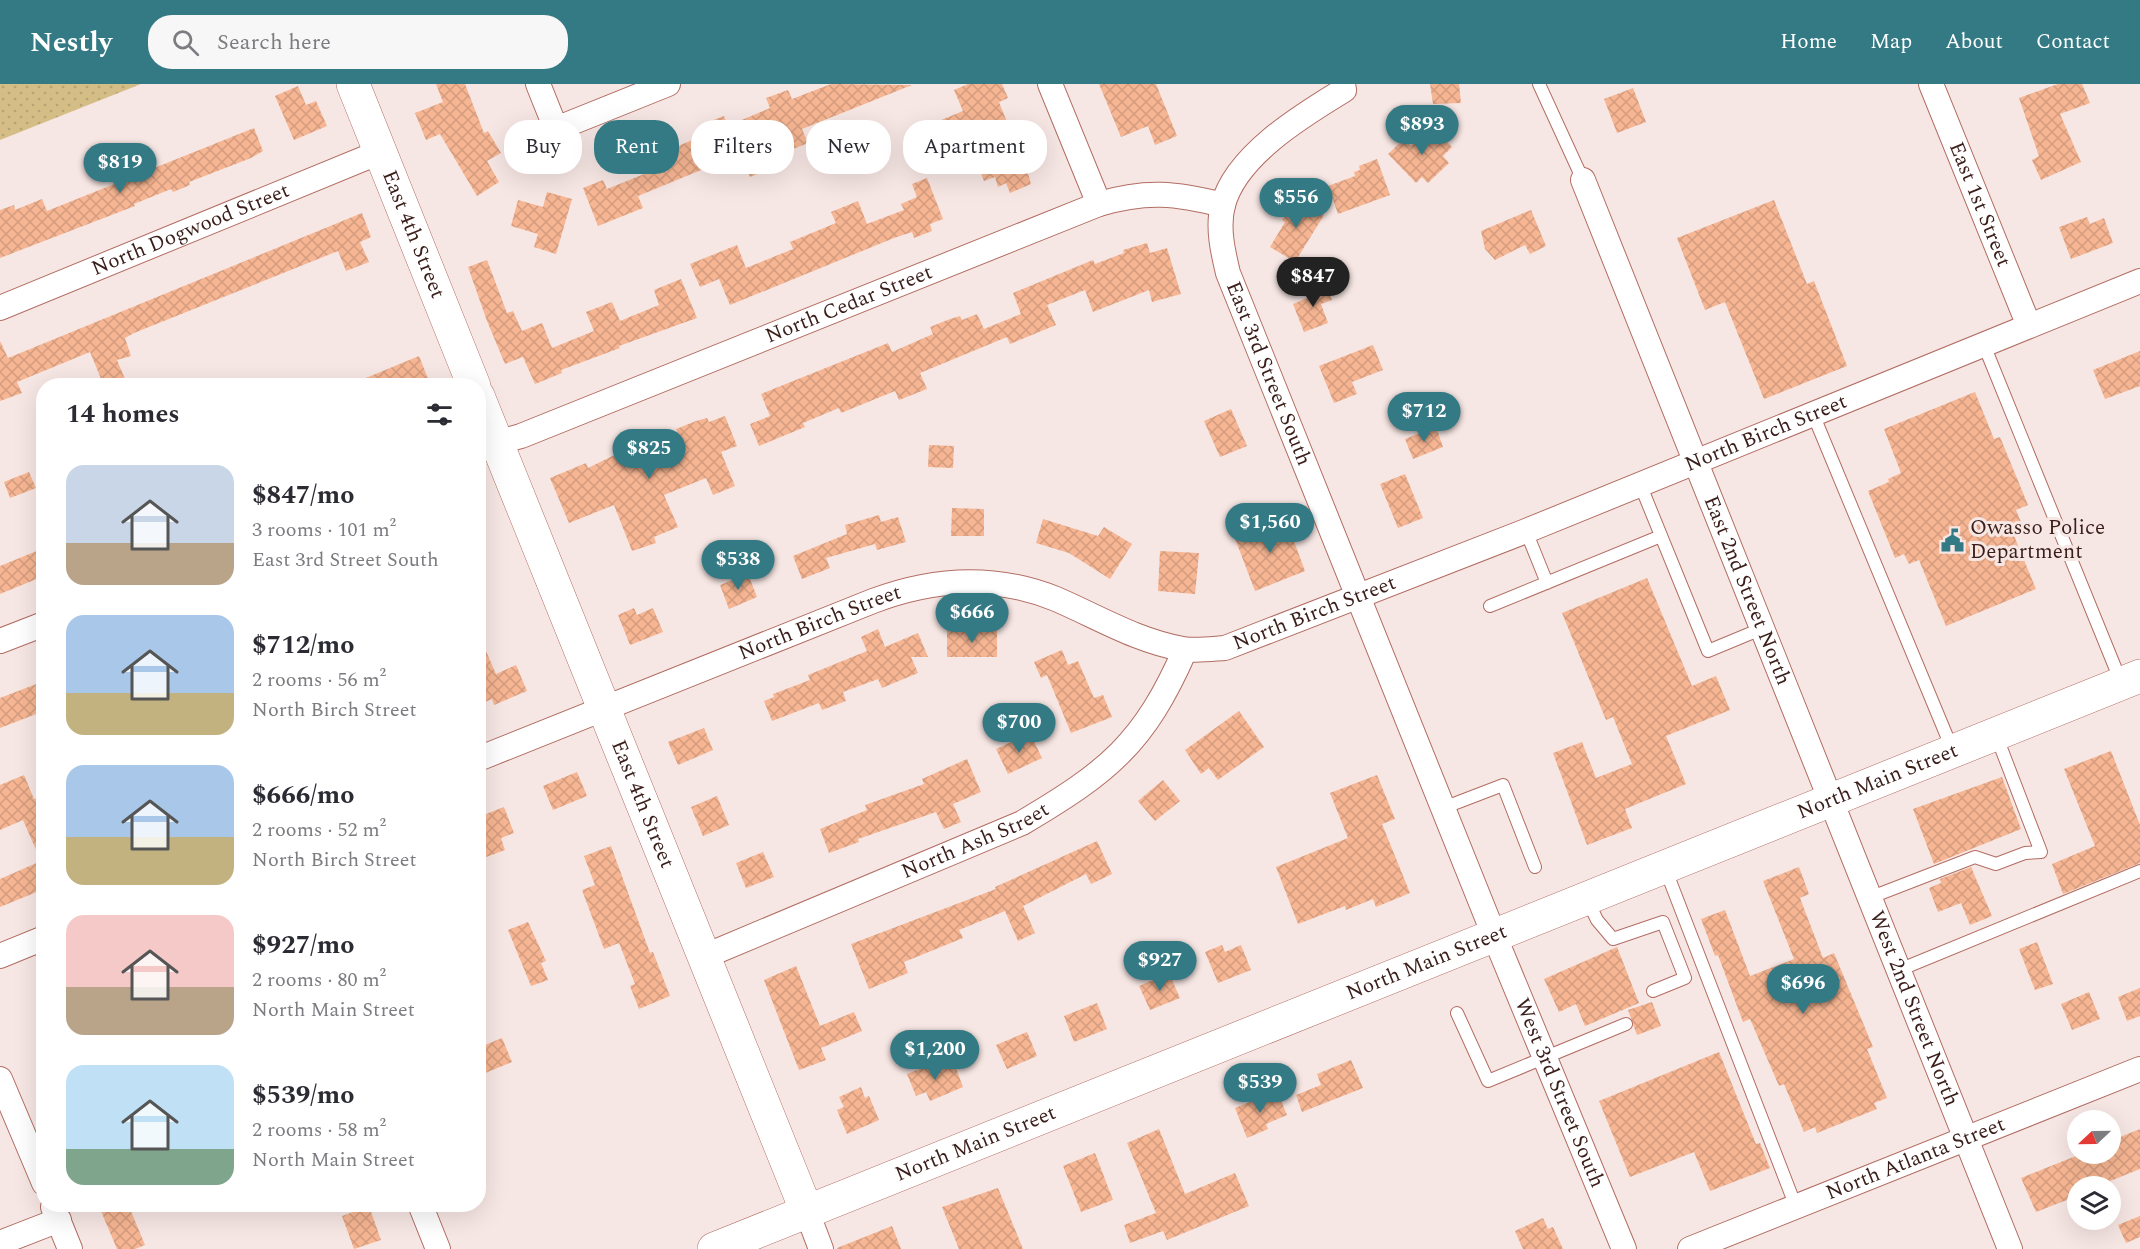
<!DOCTYPE html>
<html lang="en">
<head>
<meta charset="utf-8">
<style>
	body { margin:0; font-family:Spectral,serif; background:#f7f7f7; color:#2b2b33; height:100vh; display:flex; flex-direction:column; font-size:22px; white-space:nowrap }
	* { box-sizing:border-box; margin:0 }
	p { font-size:20px; color:#7c7c81 }
	.icon { flex:none; width:33px; height:33px; fill:none; stroke:currentColor; stroke-width:2; stroke-linecap:round; stroke-linejoin:round }
	.map { position:relative; flex:1; overflow:hidden }
	.side { position:absolute; left:36px; top:294px; width:450px; height:834px; display:flex; flex-direction:column; background:#fff; border-radius:24px; box-shadow:0 6px 24px #0002 }
	.side>* { flex:none }
	.guide { position:absolute; left:504px; top:36px; width:570px; height:54px; display:flex; gap:12px }
	.needle { width:39px; rotate:248deg }
	.buttons { position:absolute; left:2067px; top:1026px; display:grid; gap:12px }
	.buttons a { display:grid; place-items:center; width:54px; height:54px; border-radius:50%; background:#fff; box-shadow:0 6px 24px #0002; font-size:30px }
	.price { position:absolute; translate:-50% -51px; padding:0 14px; border-radius:21px; background:#337a85; color:#fff; font-size:20px; line-height:39px; filter:drop-shadow(0 2px 3px #0008) }
	.price::after { content:''; position:absolute; left:50%; top:36px; width:18px; height:14px; margin-left:-9px; background:inherit; clip-path:polygon(0 0,100% 0,50% 100%) }
	.price.selected { background:#222; color:#fff }
	ul { padding:0; list-style:none }
	li { display:flex; align-items:center; gap:18px; height:150px; padding:0 30px }
	li span { display:grid; place-items:center; flex:none; width:168px; height:120px; border-radius:18px; color:#555 }
	li>.icon { margin-inline-start:auto }
	span .icon { width:72px; height:72px; fill:#fffc; stroke-width:1 }
	li b { font-size:26px }
	h2 { display:flex; justify-content:space-between; align-items:center; height:72px; padding:0 30px; font-size:26px }
	.tag { padding:0 21px; border-radius:24px; background:#fff; box-shadow:0 6px 24px #0002; font-size:21px; line-height:54px }
	.tag.selected { background:#337a85; color:#fff }
	header { display:flex; align-items:center; gap:36px; box-sizing:border-box; height:84px; padding:0 30px; background:#337a85; color:#fff }
	header strong { font-size:28px }
	nav { display:flex; gap:33px; margin-inline-start:auto; font-size:21px }
	.search { width:420px; height:54px; background:#f7f7f7; display:flex; align-items:center; gap:15px; box-sizing:border-box; padding:0 21px; border-radius:24px; color:#7c7c81; font-size:22px }
	.map>svg:first-child { display:block }
</style>
</head>
<body>
<header>
<strong>Nestly</strong>
<div class="search"><svg class="icon" aria-label="search" viewBox="0 0 24 24"><circle cx="10" cy="10" r="6"/><path d="M15 15l6 6"/></svg>Search here</div>
<nav><a>Home</a><a>Map</a><a>About</a><a>Contact</a></nav>
</header>
<div class="map">
<svg width="2140" height="1165" viewBox="0 0 2140 1165">
	<defs>
		<pattern id="green-dots" width="8" height="8" patternUnits="userSpaceOnUse" patternTransform="scale(1.5)"><rect width="8" height="8" fill="#d5be86"/><path d="M2 2h.1M6 6h.1" fill="none" stroke="#b8a373" stroke-width="1.8" stroke-linecap="round"/></pattern>
		<pattern id="building-cross-hatch" width="8" height="8" patternUnits="userSpaceOnUse" patternTransform="scale(1.5)"><rect width="8" height="8" fill="#f7b693"/><path d="M0 0l8 8M0 8l8-8" fill="none" stroke="#d49c7e"/></pattern>
	</defs>
	<rect width="100%" height="100%" fill="#f7e7e4"/>
	<path fill="url(#green-dots)" d="M0,0H141L0,56Z"/>
	<path fill="url(#building-cross-hatch)" d="M436,0H465L484,49L488,47L501,69L487,77L499,98L477,112L440,50L426,56L415,29L443,18Z
		M831,0L912,1L802,45L808,59L771,74L774,83L750,93L740,70L638,112L643,124L598,142L583,104L603,96L607,105L649,88L640,67L662,58L666,67L707,50L703,40L724,32L728,42L770,24L766,14L788,6L792,15Z
		M968,0H1002L1008,14L999,18L1017,63L1020,62L1031,100L1010,109L1006,99L998,103L995,93L984,97L970,62L935,76L922,44L963,27L954,6Z
		M1099,0H1156L1177,52L1155,61L1148,42L1121,53Z
		M1430,0H1459L1461,19L1433,20Z
		M2058,0H2082L2090,19L2060,30L2081,78L2041,96L2032,76L2039,72L2019,14Z
		M298,2L306,21L316,17L327,42L294,56L275,12Z
		M1633,4L1646,38L1617,49L1604,15Z
		M1431,42L1452,63L1443,72L1449,79L1428,99L1422,93L1416,99L1388,70L1404,55L1411,62Z
		M254,44L263,67L251,74L189,98L190,101L173,108L171,105L134,120L135,122L0,174V126L14,121L15,126L42,115L47,127Z
		M1377,75L1390,111L1338,130L1328,102L1355,92L1354,88L1360,86L1359,82Z
		M927,94L943,135L930,140L932,147L914,154L912,148L894,154L730,221L719,195L700,203L690,180L737,161L746,184L793,165L790,158L836,139L831,128L858,117L867,140L904,126L901,120L917,113L912,100Z
		M547,108L572,115L556,170L534,163L538,150L511,142L518,116L543,123Z
		M1293,112L1324,131L1295,178L1270,163L1285,138L1282,136L1286,131L1282,129Z
		M1774,116L1807,200L1814,197L1847,282L1764,315L1725,218L1705,226L1677,154Z
		M1531,126L1546,162L1530,170L1525,161L1495,176L1485,165L1481,147Z
		M362,129L371,153L360,158L369,178L346,187L338,167L134,249L125,254L131,272L117,276L125,295L108,302H104L90,268L17,298L22,309L0,317V257L8,274Z
		M2087,133L2090,140L2104,134L2113,159L2071,175L2059,143Z
		M1147,159L1150,169L1167,164L1181,210L1152,218L1149,206L1093,228L1085,206L1047,221L1056,241L1010,260L1007,253L920,289L927,305L899,316L895,307L841,329L839,324L803,339L805,343L759,362L750,340L770,332L761,310L888,259L892,268L933,250L930,243L950,235L960,232L962,236L977,230L984,245L1021,230L1013,209L1093,176L1095,180L1124,169L1123,166Z
		M487,176L507,229L513,227L522,247L542,239L552,264L594,247L586,228L612,218L620,237L659,221L654,206L681,195L697,234L619,262L620,264L561,286L562,289L535,300L523,273L505,280L487,237L468,183Z
		M1325,197L1332,216L1321,220L1328,239L1304,248L1293,220L1312,212L1309,204Z
		M1373,261L1383,286L1352,298L1357,310L1334,319L1319,282Z
		M2140,267V302L2105,315L2093,286Z
		M419,272L431,302H349V301Z
		M1975,308L1994,355L2000,353L2028,421L2016,426L2021,438L2010,442L2036,505L1946,542L1919,476L1909,480L1904,470L1895,474L1868,407L1889,398L1888,395L1901,389L1884,345Z
		M1231,325L1247,362L1220,373L1204,337Z
		M725,332L737,362L721,368L735,402L713,411L706,394L664,411L678,443L654,453L656,459L632,467L614,421L569,439L550,394L586,379L588,384L639,359L643,367L679,352L676,345L696,337L707,334L709,338Z
		M1436,343L1443,363L1413,375L1405,355Z
		M929,361L954,362L953,384L928,383Z
		M29,388L36,404L10,414L4,398Z
		M1405,390L1423,434L1398,444L1380,400Z
		M952,424L984,425V452H951Z
		M879,431L881,438L898,433L906,458L877,466L875,460L826,474L830,484L802,495L793,472L847,450L845,441Z
		M1285,433L1305,487L1255,507L1234,452Z
		M1043,435L1098,452L1104,443L1132,460L1110,495L1069,469L1036,459Z
		M44,464V492L0,510V482Z
		M1160,467L1199,469L1195,510L1158,507Z
		M748,490L757,513L729,525L720,501Z
		M1647,494L1692,602L1716,592L1730,626L1666,652L1686,700L1625,725L1632,744L1587,761L1553,669L1582,658L1596,694L1632,680L1613,633L1606,636L1562,529Z
		M634,524L637,531L653,524L663,548L630,561L618,531Z
		M878,545L885,563L918,549L928,573H911L918,589L882,604L878,595L843,608L846,617L822,626L819,619L772,637L764,617L774,613L773,610L810,596L808,591L867,567L861,553Z
		M947,546H997V573H947Z
		M478,549L496,590L516,581L527,607L494,621L492,615L478,621Z
		M1062,566L1068,581L1078,577L1094,614L1103,611L1112,633L1071,649L1047,591L1041,594L1034,578Z
		M44,597V627L0,644V614Z
		M1239,627L1264,663L1218,696L1209,684L1201,690L1185,666Z
		M704,644L713,666L678,681L668,658Z
		M1030,649L1042,674L1008,690L996,665Z
		M2111,667L2140,741V779L2063,810L2052,780L2095,762L2064,685Z
		M967,675L981,708L953,720L961,738L944,745L936,728L858,755L859,758L829,769L820,745L867,726L865,721L924,700L922,695Z
		M577,688L587,712L553,726L543,702Z
		M24,691L34,715L44,712V805L0,823V795L41,777L23,736L0,746V701Z
		M1377,691L1395,735L1382,740L1410,809L1376,823L1373,815L1346,826L1345,822L1298,840L1276,783L1348,754L1330,709Z
		M2002,693L2021,745L1934,780L1913,725Z
		M1163,696L1180,717L1155,737L1138,717Z
		M717,712L729,741L703,752L691,723Z
		M504,723L514,749L501,754L505,766L478,776V733Z
		M1097,757L1112,790L1091,800L1086,790L1023,822L1035,849L1018,857L1005,827L959,846L963,854L904,878L908,889L869,905L851,860L996,805L995,803Z
		M611,762L650,869L653,868L670,912L639,925L630,902L635,900L619,859L604,865L582,806L595,801L584,772Z
		M763,768L774,793L746,804L736,779Z
		M1799,783L1809,810L1800,814L1823,874L1834,869L1873,963L1867,965L1887,1014L1874,1019L1877,1025L1817,1049L1815,1043L1804,1048L1784,1000L1779,1002L1750,935L1743,938L1718,871L1715,872L1701,835L1725,826L1750,892L1794,875L1763,797Z
		M1971,783L1992,832L1970,841L1961,819L1938,828L1929,804L1941,799L1940,795Z
		M528,838L546,877L541,879L548,896L531,902L508,846Z
		M2037,858L2053,900L2035,906L2019,865Z
		M1222,861L1225,868L1241,861L1251,886L1218,899L1205,868Z
		M1617,863L1639,919L1585,942L1576,920L1559,928L1544,895Z
		M796,882L820,942L854,928L862,947L821,964L826,976L799,986L764,896Z
		M1169,889L1180,914L1150,926L1139,902Z
		M2140,904V932L2127,937L2118,913Z
		M2089,908L2100,935L2072,946L2061,920Z
		M1652,918L1661,942L1637,951L1628,926Z
		M1097,919L1107,945L1074,958L1064,932Z
		M1027,948L1037,972L1007,985L996,961Z
		M502,954L512,978L483,990L478,979V964Z
		M1719,968L1756,1060L1760,1059L1770,1084L1710,1107L1694,1068L1630,1093L1599,1017Z
		M1351,976L1363,1004L1302,1028L1296,1011L1321,1001L1317,990Z
		M954,979L963,1003L930,1017L926,1008L916,1012L907,990L930,981L932,988Z
		M861,1003L865,1014L869,1012L879,1036L847,1050L837,1026L844,1023L839,1013Z
		M1277,1007L1287,1031L1266,1040L1268,1045L1247,1054L1235,1024Z
		M1159,1045L1185,1110L1235,1089L1249,1122L1167,1156L1163,1147L1130,1159L1124,1141L1156,1129L1127,1059Z
		M2140,1045V1085L2098,1102H2073L2077,1112L2036,1128L2021,1094L2081,1070H2110V1057Z
		M1095,1069L1113,1116L1081,1128L1063,1082Z
		M998,1104L1023,1165H959L942,1123Z
		M117,1120H128L145,1161L135,1165H117L101,1127Z
		M369,1122L381,1156L354,1165L342,1132Z
		M2140,1132V1153L2126,1159L2118,1141Z
		M1543,1134L1548,1145L1553,1143L1563,1165H1523L1515,1147Z
		M892,1142L901,1165H837V1164Z"/>
	<g fill="none" stroke-linecap="round" stroke-linejoin="round">
		<defs>
			<path id="lane" d="M1539,0L1583,96
				M1984,261L2121,598
				M1813,330L1953,667
				M1640,400L1708,567L1761,545
				M1526,447L1547,499
				M1490,522L1661,452
				M1443,724L1503,701L1535,783
				M1665,784L1796,1123
				M1869,814L1975,773L1996,780L2025,769L2041,768L1996,651
				M1587,815L1597,836L1613,855L1663,838L1685,894L1653,907
				M1899,886L2140,787
				M1457,929L1488,997L1626,940"/>
			<g id="street">
				<path d="M538,0L556,45L668,0"/>
				<path d="M1050,0L1099,120"/>
				<path id="s1" d="M1343,0L1344,6C1303,31 1236,71 1223,121C1217,143 1223,168 1228,189L1494,851L1624,1165"/>
				<path id="s2" d="M1931,0L2029,242"/>
				<path id="s3" d="M1583,96L2010,1165"/>
				<path id="s4" d="M0,224L380,68"/>
				<path id="s5" d="M478,364L521,352L1099,120C1146,106 1176,109 1223,121"/>
				<path d="M0,557L44,540"/>
				<path id="s6" d="M478,675L873,517C934,494 994,490 1056,515C1098,533 1137,557 1183,565C1196,567 1211,565 1225,564L1526,447L2140,197"/>
				<path d="M0,872L44,854"/>
				<path id="s7" d="M703,873L1022,739C1108,688 1144,660 1185,566"/>
				<path d="M0,995L44,1099"/>
				<path d="M420,1120L438,1165"/>
				<path d="M53,1123L70,1165"/>
				<path d="M807,1128L821,1165"/>
				<path d="M0,1159L59,1136"/>
				<path id="s8" d="M1690,1165L2140,985"/>
			</g>
			<g id="secondary">
				<path id="s9" d="M353,0L474,302"/>
				<path id="s10" d="M478,312L807,1128"/>
				<path id="s11" d="M714,1165L2140,592"/>
			</g>
		</defs>
		<use href="#lane" stroke="#b26d63" stroke-width="14"/>
		<use href="#street" stroke="#b26d63" stroke-width="26"/>
		<use href="#secondary" stroke="#b26d63" stroke-width="34"/>
		<use href="#lane" stroke="#fff" stroke-width="12"/>
		<use href="#street" stroke="#fff" stroke-width="24"/>
		<use href="#secondary" stroke="#fff" stroke-width="33"/>
	</g>
	<defs>
		<symbol id="civic-bare" viewBox="-9 -9 18 18"><path d="M-.6-6.5H3V-4.5H.6V-3L4-1V1h2V6H-6V1h2V-1L-.6-3ZM-1.2 2.5V6h2.4V2.5Z" fill="#337a85" stroke="#f7e7e4" stroke-width="2.5" paint-order="stroke"/></symbol>
	</defs>
	<g fill-rule="evenodd">
		<use href="#civic-bare" x="1936" y="440" width="33" height="33"/>
	</g>
	<g text-anchor="middle" dominant-baseline="central" stroke-width="6" stroke-linejoin="round" paint-order="stroke">
		<g font-size="21" fill="#3a1e1a" stroke="#f7e7e4">
			<text stroke="none"><textPath href="#s2" startOffset="130">East 1st Street</textPath></text>
			<text stroke="none"><textPath href="#s4" startOffset="206">North Dogwood Street</textPath></text>
			<text stroke="none"><textPath href="#s9" startOffset="162">East 4th Street</textPath></text>
			<text stroke="none"><textPath href="#s5" startOffset="398">North Cedar Street</textPath></text>
			<text stroke="none"><textPath href="#s1" startOffset="354">East 3rd Street South</textPath></text>
			<text stroke="none"><textPath href="#s6" startOffset="1374">North Birch Street</textPath></text>
			<text stroke="none"><textPath href="#s3" startOffset="442">East 2nd Street North</textPath></text>
			<text stroke="none"><textPath href="#s6" startOffset="888">North Birch Street</textPath></text>
			<text stroke="none"><textPath href="#s6" startOffset="368">North Birch Street</textPath></text>
			<text stroke="none"><textPath href="#s11" startOffset="1254">North Main Street</textPath></text>
			<text stroke="none"><textPath href="#s10" startOffset="440">East 4th Street</textPath></text>
			<text stroke="none"><textPath href="#s7" startOffset="296">North Ash Street</textPath></text>
			<text stroke="none"><textPath href="#s11" startOffset="768">North Main Street</textPath></text>
			<text stroke="none"><textPath href="#s3" startOffset="892">West 2nd Street North</textPath></text>
			<text stroke="none"><textPath href="#s1" startOffset="1130">West 3rd Street South</textPath></text>
			<text stroke="none"><textPath href="#s11" startOffset="282">North Main Street</textPath></text>
			<text stroke="none"><textPath href="#s8" startOffset="243">North Atlanta Street</textPath></text>
		</g>
		<g font-size="21" fill="#3a1e1a" stroke="#f7e7e4" text-anchor="start">
			<text x="1970" y="444">Owasso Police<tspan x="1970" dy="24">Department</tspan></text>
		</g>
	</g>
</svg>
<div class="buttons">
<a><svg class="needle" viewBox="-14 -14 28 28"><path d="M0-13l5 13h-10z" fill="#e53935"/><path d="M0 13l5-13h-10z" fill="#7c7c81"/></svg></a>
<a><svg class="icon" aria-label="layers" viewBox="0 0 24 24"><path d="M12 4l9 5-9 5-9-5zM3 14l9 5 9-5"/></svg></a>
</div>
<b class="price" style="left:1422px;top:72px">$893</b>
<b class="price" style="left:120px;top:110px">$819</b>
<b class="price" style="left:1296px;top:145px">$556</b>
<b class="price selected" style="left:1313px;top:224px">$847</b>
<b class="price" style="left:1424px;top:359px">$712</b>
<b class="price" style="left:649px;top:396px">$825</b>
<b class="price" style="left:1270px;top:470px">$1,560</b>
<b class="price" style="left:738px;top:507px">$538</b>
<b class="price" style="left:972px;top:560px">$666</b>
<b class="price" style="left:1019px;top:670px">$700</b>
<b class="price" style="left:1160px;top:908px">$927</b>
<b class="price" style="left:1803px;top:931px">$696</b>
<b class="price" style="left:935px;top:997px">$1,200</b>
<b class="price" style="left:1260px;top:1030px">$539</b>
<div class="guide">
<a class="tag">Buy</a>
<a class="tag selected">Rent</a>
<a class="tag">Filters</a>
<a class="tag">New</a>
<a class="tag">Apartment</a>
</div>
<section class="side">
<h2>14 homes<svg class="icon" aria-label="filters" viewBox="0 0 24 24"><path d="M4 7h16M4 17h16"/><circle cx="9" cy="7" r="2"/><circle cx="15" cy="17" r="2"/></svg></h2>
<ul>
<li><span style="background:linear-gradient(#c9d6e8 65%,#b9a48a 0)"><svg class="icon" aria-label="home" viewBox="0 0 24 24"><path d="M3 11l9-7 9 7M6 9v11h12V9"/></svg></span><div><b>$847/mo</b><p>3 rooms · 101 m²</p><p>East 3rd Street South</p></div></li>
<li><span style="background:linear-gradient(#a9c7e8 65%,#c2b280 0)"><svg class="icon" aria-label="home" viewBox="0 0 24 24"><path d="M3 11l9-7 9 7M6 9v11h12V9"/></svg></span><div><b>$712/mo</b><p>2 rooms · 56 m²</p><p>North Birch Street</p></div></li>
<li><span style="background:linear-gradient(#a9c7e8 60%,#c2b280 0)"><svg class="icon" aria-label="home" viewBox="0 0 24 24"><path d="M3 11l9-7 9 7M6 9v11h12V9"/></svg></span><div><b>$666/mo</b><p>2 rooms · 52 m²</p><p>North Birch Street</p></div></li>
<li><span style="background:linear-gradient(#f6c9c9 60%,#b9a48a 0)"><svg class="icon" aria-label="home" viewBox="0 0 24 24"><path d="M3 11l9-7 9 7M6 9v11h12V9"/></svg></span><div><b>$927/mo</b><p>2 rooms · 80 m²</p><p>North Main Street</p></div></li>
<li><span style="background:linear-gradient(#bfe0f5 70%,#7fa58c 0)"><svg class="icon" aria-label="home" viewBox="0 0 24 24"><path d="M3 11l9-7 9 7M6 9v11h12V9"/></svg></span><div><b>$539/mo</b><p>2 rooms · 58 m²</p><p>North Main Street</p></div></li>
</ul>
</section>
</div>
</body>
</html>
